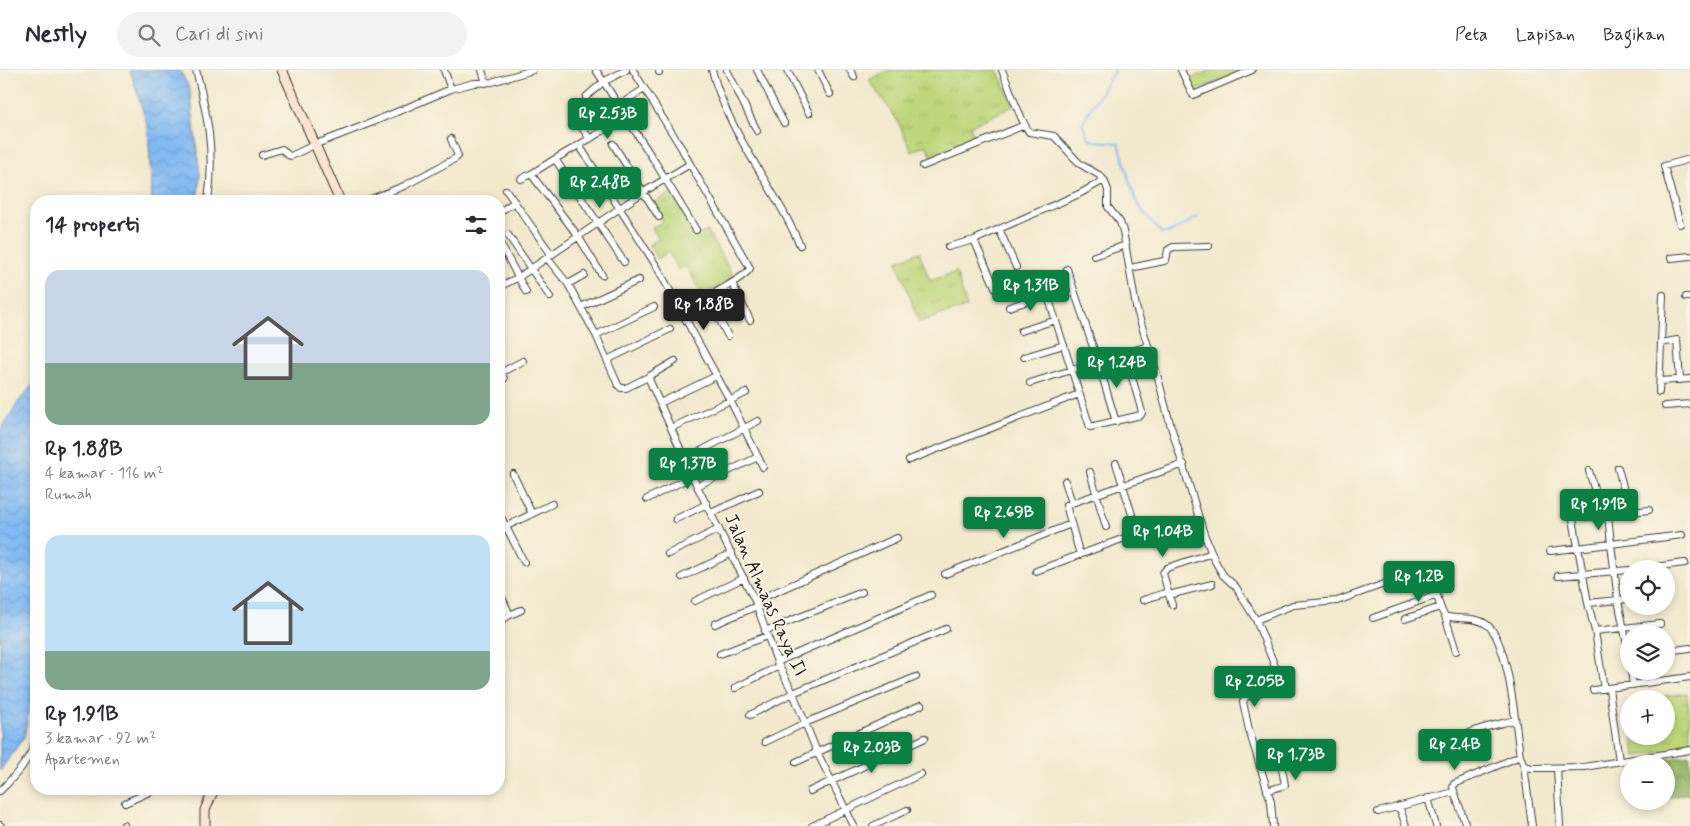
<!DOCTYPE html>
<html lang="id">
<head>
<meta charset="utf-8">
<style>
	body { margin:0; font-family:Mynerve,sans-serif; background:#f2f2f3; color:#2b2b33; height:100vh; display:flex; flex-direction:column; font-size:19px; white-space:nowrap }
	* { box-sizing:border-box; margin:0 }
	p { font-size:16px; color:#7c7c81 }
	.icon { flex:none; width:28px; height:28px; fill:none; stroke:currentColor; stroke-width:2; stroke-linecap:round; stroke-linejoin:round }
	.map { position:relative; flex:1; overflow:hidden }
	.drawer { position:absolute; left:30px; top:125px; width:475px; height:600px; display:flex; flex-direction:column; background:#fff; border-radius:20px; box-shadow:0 2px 8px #0003 }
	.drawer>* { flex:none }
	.buttons { position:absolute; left:1620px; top:490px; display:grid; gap:10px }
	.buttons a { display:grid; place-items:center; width:55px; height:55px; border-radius:50%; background:#fff; box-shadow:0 2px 8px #0003; font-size:25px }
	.price { position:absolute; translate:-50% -42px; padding:0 11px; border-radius:5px; background:#0b8043; color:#fff; font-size:16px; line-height:32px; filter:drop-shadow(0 1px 2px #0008) }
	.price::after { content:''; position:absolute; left:50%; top:30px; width:15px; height:11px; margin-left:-8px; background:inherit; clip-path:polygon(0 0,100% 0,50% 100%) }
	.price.active { background:#222; color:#fff }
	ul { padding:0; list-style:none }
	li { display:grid; align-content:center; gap:10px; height:265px; padding:0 15px }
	li span { display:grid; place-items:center; height:155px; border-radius:15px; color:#555 }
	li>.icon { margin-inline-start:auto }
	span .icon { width:90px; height:90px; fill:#fffc; stroke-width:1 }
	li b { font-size:21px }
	h2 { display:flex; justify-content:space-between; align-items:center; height:60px; padding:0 15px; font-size:21px }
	header { display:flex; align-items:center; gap:30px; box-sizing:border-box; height:70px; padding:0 25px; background:#fff; border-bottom:1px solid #e1e1e2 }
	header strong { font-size:24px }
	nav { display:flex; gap:28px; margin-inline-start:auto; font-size:18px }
	.search { width:350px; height:45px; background:#f2f2f3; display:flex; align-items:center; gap:12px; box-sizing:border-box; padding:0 18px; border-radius:28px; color:#7c7c81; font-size:19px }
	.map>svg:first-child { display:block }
</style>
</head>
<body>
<header>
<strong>Nestly</strong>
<div class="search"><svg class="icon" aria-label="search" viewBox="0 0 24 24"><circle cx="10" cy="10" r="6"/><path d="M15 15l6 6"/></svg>Cari di sini</div>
<nav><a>Peta</a><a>Lapisan</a><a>Bagikan</a></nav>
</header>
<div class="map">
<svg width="1690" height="756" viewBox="0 0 1690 756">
	<defs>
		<pattern id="grass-tufts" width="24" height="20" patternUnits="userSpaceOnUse" patternTransform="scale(1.25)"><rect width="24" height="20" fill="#bed77b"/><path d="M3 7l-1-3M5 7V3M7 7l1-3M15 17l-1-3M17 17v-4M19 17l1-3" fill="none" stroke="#a3b86a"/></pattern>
		<pattern id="forest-crowns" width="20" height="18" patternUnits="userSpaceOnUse" patternTransform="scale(1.25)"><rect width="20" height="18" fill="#96b86b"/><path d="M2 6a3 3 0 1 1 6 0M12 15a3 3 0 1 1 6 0" fill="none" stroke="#7a9557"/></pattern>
		<pattern id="water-waves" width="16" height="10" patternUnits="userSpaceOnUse" patternTransform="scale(1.25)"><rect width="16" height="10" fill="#83baf3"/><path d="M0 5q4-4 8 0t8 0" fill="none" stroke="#719fd0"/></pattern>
	</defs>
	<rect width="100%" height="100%" fill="#fcf5e5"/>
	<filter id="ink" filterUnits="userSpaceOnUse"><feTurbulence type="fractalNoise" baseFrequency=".02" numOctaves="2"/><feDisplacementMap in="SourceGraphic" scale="10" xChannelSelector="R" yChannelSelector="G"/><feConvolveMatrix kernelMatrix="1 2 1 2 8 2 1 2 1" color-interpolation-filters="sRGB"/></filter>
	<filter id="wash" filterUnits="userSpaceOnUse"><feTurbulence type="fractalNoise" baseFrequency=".0096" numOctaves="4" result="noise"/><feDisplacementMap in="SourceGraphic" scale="20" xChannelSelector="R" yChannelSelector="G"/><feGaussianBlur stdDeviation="1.12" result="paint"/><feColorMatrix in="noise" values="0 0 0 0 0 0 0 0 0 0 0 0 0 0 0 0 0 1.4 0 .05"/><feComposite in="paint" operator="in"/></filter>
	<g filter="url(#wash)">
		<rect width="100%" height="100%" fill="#f2e9ce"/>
		<path fill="url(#grass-tufts)" stroke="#6d7a4c" d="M889,0H997L1014,36L970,56L976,70L933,89L926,75L912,82L897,50L869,10Z
			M1212,0H1245L1192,22L1187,10Z
			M670,123L696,166L707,161L734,207L703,226L686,196L678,200L669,182L657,189L649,175L659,169L652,158L663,151L652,134Z
			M919,182L930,211L956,202L967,237L919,252L897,191Z
			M1687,623L1690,650V678L1635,686L1633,666H1666V629H1643Z"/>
		<path fill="url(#forest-crowns)" stroke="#596a44" d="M1690,685V723L1666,728V694H1637Z"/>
		<path fill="url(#water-waves)" stroke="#506b88" d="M130,0H180L190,20L200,106L197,131H152L148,58Z
			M36,311V598L24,667L0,701V361L19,331Z"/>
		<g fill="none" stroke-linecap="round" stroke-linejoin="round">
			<path stroke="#83baf3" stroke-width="2" d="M1115,0L1082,53L1088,68L1094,71L1119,73L1129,109L1127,105L1138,135L1161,163H1170L1198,147"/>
		</g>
	</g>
	<g filter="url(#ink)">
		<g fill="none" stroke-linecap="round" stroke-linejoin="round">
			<defs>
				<path id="street" d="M196,0C208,47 215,82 208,131
					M444,0L451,19
					M482,0L486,13
					M596,0L655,92L696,160
					M633,0L682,79L690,94L750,198C747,208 693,234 681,241
					M659,0V2
					M712,0C725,51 757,95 783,141C789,152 795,164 800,175
					M727,0L757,61
					M757,0L784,53
					M787,0L809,43
					M818,0L830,24
					M850,0L854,7
					M1002,0C1011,21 1017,43 1029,62L1054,66L1080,94L1099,105L1104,110L1108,120V137L1120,152L1123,161L1136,237L1158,308L1169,350L1204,464L1215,491L1223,505L1236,517L1256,550L1281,611L1279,616L1246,627L1243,632L1249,660L1271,732L1273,756
					M1181,0L1193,25L1252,0
					M586,27L603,12L626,0
					M572,44L590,69
					M599,48L644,19
					M613,74L659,147
					M579,75L626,47
					M262,85L282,79L288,85L291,86L314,75L373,52L451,19L474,13L492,12L533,0
					M555,89L579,75L657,197L731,332L763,397
					M923,96L1025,55
					M531,104L555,89L624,192
					M521,109L531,104L578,166L602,205
					M506,120L551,184
					M366,131L404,116L456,88L458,86L451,69
					M499,142L515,132
					M1680,154L1664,96L1690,89
					M999,159L1016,197
					M508,165L550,227
					M974,170L996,219
					M499,171L526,222
					M948,177L974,170L1079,124L1104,110
					M1094,186L1126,175
					M547,188L568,214L596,265L618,315L621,318H626L648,307L697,416L755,531L777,592L793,623L817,682L854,756
					M1671,188L1690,186
					M1130,198L1164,191L1166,190L1168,180L1173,177L1209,176
					M1067,199L1098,292L1116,352
					M732,213L750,250
					M568,214L584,205
					M1044,214L1090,357L1141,345L1142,342L1125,283
					M499,217L519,207L642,123L690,94
					M707,226L728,266
					M1686,227H1690
					M499,235L501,241
					M581,237L639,210
					M1009,237L1048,225
					M1021,261L1056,250
					M596,265L654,237
					M1661,273L1677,270L1680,310
					M1024,287L1064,275
					M607,290L670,259
					M648,307L675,291
					M1660,311L1690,309
					M499,313L504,309L502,302L523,291
					M1030,313L1148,276
					M1659,322L1663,225
					M660,333L716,306
					M1665,336L1690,334
					M671,358L746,323
					M685,389L758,351
					M909,390L1079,324
					M1116,393L1133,448
					M1618,398L1630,443
					M1589,401L1598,432
					M1090,402L1106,457
					M513,404L532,444
					M1065,411L1072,433
					M697,416L758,387
					M647,429L693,406
					M1587,436L1624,424
					M499,443L524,492
					M711,443L759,421
					M1587,447L1649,440
					M676,449L707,434
					M1573,449L1588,533
					M499,460L552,434
					M1550,481L1611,474L1608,445
					M668,484L719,459
					M1080,485L1066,435L1184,394
					M1638,499L1685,493
					M1036,501L1138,463
					M945,504L1071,454
					M1558,506L1629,500
					M682,507L732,483
					M499,521L510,545
					M1168,522L1172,535
					M1169,525L1212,514
					M1629,529L1618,530L1611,474L1682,465
					M1143,530L1168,522L1163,503L1167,498L1212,483
					M695,531L744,508
					M755,531L897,468
					M1445,546L1456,581
					M1373,548L1437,525
					M1405,549L1440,537
					M1256,550L1293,535L1337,531L1387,513L1430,507C1439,517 1436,535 1445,546C1458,550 1475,546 1486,554C1509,569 1516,659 1520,686L1524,696L1532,698L1584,697L1690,680
					M499,552L510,545L521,540
					M715,554L757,536
					M765,561L862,522
					M1595,561L1660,554
					M1666,581L1690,578
					M720,584L767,566
					M777,592L931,525
					M1631,601L1633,615
					M735,618L779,596
					M1609,618L1619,691
					M1604,619L1595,561L1588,533L1618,530L1629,585
					M1593,620L1690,607
					M750,645L793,623L946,559
					M765,672L805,653L916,607
					M1453,673C1473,658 1492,656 1515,650
					M796,692L921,635
					M1524,696L1532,756
					M1557,698L1560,756
					M0,721C16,705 30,690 36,669
					M810,721L925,668
					M1267,721L1285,715L1279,683L1299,678
					M1428,728L1436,756
					M125,733L156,719
					M1399,736L1406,756
					M1378,742L1454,722
					M0,755L1,756
					M124,755V756
					M812,756L921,704
					M873,756L907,740
					M1466,756L1453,718L1454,714L1520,686"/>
				<path id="secondary" d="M282,0L340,131
					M205,756V740L214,719"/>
			</defs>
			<use href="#street" stroke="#3c3b37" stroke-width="8"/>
			<use href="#secondary" stroke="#3c3b37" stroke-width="11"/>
			<use href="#street" stroke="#fff" stroke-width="6"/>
			<use href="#secondary" stroke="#fce5d0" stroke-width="9"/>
		</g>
	</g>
	<g text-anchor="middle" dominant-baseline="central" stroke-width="4" stroke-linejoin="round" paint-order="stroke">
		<g font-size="18" fill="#1c1c1c" stroke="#fcf5e5">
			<text transform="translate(765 525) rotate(66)">Jalan Almaas Raya II</text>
		</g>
	</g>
</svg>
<div class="buttons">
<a><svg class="icon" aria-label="locate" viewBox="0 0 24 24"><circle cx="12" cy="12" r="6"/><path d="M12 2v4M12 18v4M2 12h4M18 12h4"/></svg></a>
<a><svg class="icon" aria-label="layers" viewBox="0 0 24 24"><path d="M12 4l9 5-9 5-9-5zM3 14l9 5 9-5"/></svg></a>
<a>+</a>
<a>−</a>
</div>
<b class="price" style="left:608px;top:70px">Rp 2.53B</b>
<b class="price" style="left:600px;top:139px">Rp 2.48B</b>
<b class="price" style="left:1031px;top:242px">Rp 1.31B</b>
<b class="price active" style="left:704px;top:261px">Rp 1.88B</b>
<b class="price" style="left:1117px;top:319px">Rp 1.24B</b>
<b class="price" style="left:688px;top:420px">Rp 1.37B</b>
<b class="price" style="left:1599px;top:461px">Rp 1.91B</b>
<b class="price" style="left:1004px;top:469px">Rp 2.69B</b>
<b class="price" style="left:1163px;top:488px">Rp 1.04B</b>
<b class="price" style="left:1419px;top:533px">Rp 1.2B</b>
<b class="price" style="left:1255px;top:638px">Rp 2.05B</b>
<b class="price" style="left:1455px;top:701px">Rp 2.4B</b>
<b class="price" style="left:872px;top:704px">Rp 2.03B</b>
<b class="price" style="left:1296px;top:711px">Rp 1.73B</b>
<section class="drawer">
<h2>14 properti<svg class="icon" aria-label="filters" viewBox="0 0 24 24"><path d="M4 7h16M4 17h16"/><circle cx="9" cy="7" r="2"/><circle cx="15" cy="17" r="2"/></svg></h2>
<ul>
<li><span style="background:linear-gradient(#c9d6e8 60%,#7fa58c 0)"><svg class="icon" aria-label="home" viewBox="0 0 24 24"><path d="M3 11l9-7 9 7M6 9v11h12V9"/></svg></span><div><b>Rp 1.88B</b><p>4 kamar · 116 m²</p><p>Rumah</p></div></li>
<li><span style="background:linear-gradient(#bfe0f5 75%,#7fa58c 0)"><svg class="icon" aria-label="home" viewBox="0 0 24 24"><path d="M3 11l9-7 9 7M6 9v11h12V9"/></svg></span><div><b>Rp 1.91B</b><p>3 kamar · 92 m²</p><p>Apartemen</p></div></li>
</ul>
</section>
</div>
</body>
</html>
